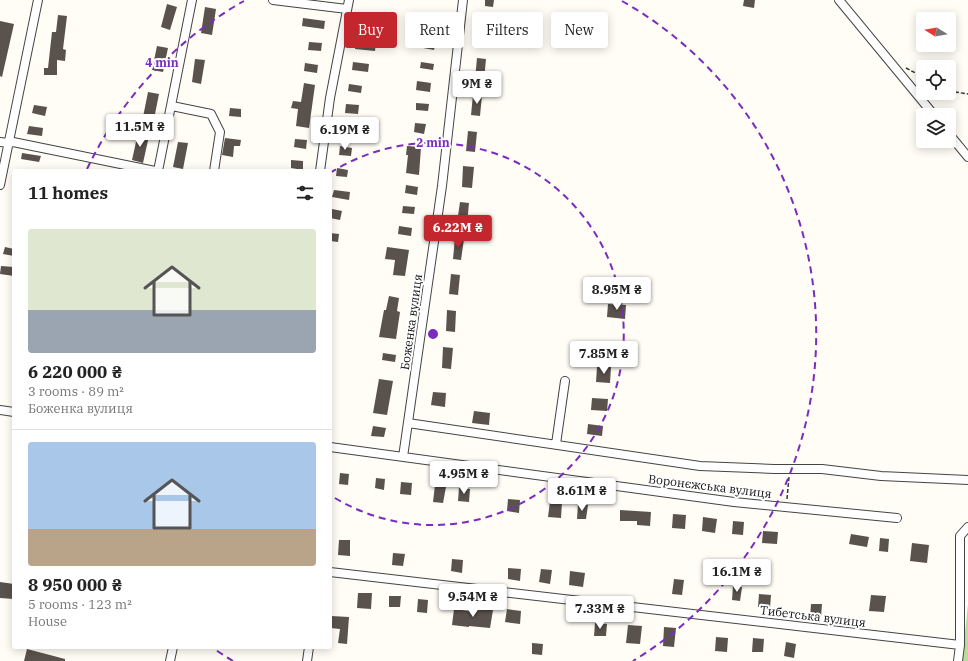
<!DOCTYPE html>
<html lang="en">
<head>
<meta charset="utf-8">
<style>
	body { margin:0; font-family:"IBM Plex Serif",serif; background:#f2f2f2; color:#222; height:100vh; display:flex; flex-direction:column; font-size:15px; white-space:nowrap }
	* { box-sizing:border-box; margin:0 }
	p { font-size:13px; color:#767676 }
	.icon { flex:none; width:22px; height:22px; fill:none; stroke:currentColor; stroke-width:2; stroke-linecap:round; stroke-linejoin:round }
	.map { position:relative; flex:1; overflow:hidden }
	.details { position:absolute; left:12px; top:169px; width:320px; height:480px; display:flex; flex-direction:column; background:#fff; border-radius:4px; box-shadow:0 2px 10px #0003 }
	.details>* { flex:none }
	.top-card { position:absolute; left:344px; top:12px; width:380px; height:36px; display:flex; gap:8px }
	.needle { width:26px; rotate:281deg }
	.tools { position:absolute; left:916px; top:12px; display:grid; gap:8px }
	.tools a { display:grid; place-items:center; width:40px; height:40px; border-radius:4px; background:#fff; box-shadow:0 2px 10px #0003; font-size:20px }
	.price { position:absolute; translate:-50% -34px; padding:0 9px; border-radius:4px; background:#fff; color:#222; font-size:13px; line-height:26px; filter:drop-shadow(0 1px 2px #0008) }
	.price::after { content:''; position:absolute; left:50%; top:24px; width:12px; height:9px; margin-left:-6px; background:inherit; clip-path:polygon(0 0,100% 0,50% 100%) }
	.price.active { background:#c4262e; color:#fff }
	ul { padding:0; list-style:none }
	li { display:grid; align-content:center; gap:8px; height:212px; padding:0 16px }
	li+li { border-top:1px solid #e0e0e0 }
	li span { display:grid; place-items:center; height:124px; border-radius:4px; color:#555 }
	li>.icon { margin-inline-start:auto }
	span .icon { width:72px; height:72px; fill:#fffc; stroke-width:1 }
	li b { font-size:17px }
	h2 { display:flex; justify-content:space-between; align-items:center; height:48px; padding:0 16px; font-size:17px }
	.tag { padding:0 14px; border-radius:4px; background:#fff; box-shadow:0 2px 10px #0003; font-size:14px; line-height:36px }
	.tag.active { background:#c4262e; color:#fff }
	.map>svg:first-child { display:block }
</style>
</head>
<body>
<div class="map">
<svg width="968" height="661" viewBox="0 0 968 661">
	<rect width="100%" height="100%" fill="#fffdf5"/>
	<path fill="#b9dc9c" d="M968,604V661H962Z"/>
	<path fill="#5a524d" d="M485,0H494L493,7L485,6Z
		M744,0H755L754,8L743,6Z
		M167,4L177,7L170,30L161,27Z
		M205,7L216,9L212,35L201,33Z
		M58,15L67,16L63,49L66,50L65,61L57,60V75H44V68H48L52,32H56Z
		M303,18L325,21L324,29L302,26Z
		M426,18L438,20L437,28L425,26Z
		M360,20L373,21L372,29L359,28Z
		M0,21L14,24L2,77L0,76Z
		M483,22L491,23L488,43L480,42Z
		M425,39L436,41L434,50L423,48Z
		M356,40L376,42L375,51L355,49Z
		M309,42L322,43L321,51L308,50Z
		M157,46L168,48L163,72L152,70Z
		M477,58L486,59L484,80L475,79Z
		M195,59L205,60L201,84L192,82Z
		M353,62L369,64L368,72L352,70Z
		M421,62L434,64L433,70L420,68Z
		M305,63L318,65L317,73L304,71Z
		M417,81L431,83L430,92L416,90Z
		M304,83L315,85L309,128L296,126L298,109L291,108L293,101L301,102Z
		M349,84L362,86L361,93L348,91Z
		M148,92L159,94L154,119L143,117Z
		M473,95H482L480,116L471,115Z
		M416,103L429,104L428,111L416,110Z
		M346,104L359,105L358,114L345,113Z
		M34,105L47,107L45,116L32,113Z
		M230,108L241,109V117L229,116Z
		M415,123L426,124L424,134L414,132Z
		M343,125L357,126L356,135L342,133Z
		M29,126L43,128L42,136L27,134Z
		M468,131L477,132L475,152L466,151Z
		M138,133L149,136L143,163L132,160Z
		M225,138L241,140L240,146H234L233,157L222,155Z
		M295,139L307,140L306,149L294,147Z
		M178,142L188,143L183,169L173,167Z
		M340,146L352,148L351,156L339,155Z
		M407,146L421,147L419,175L406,173L408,155H406Z
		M22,153L41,156L39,162L21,159Z
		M291,160L303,161V170L291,168Z
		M463,166L474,167L472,188L462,187Z
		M337,168L348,170L347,177L336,176Z
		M406,185L418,187L417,195L405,193Z
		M334,190L350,192L349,200L332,197Z
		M460,202L469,203L467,224L457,223Z
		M403,206L415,207L414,214L402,213Z
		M332,209L342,211L340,220L330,218Z
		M399,226L412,228L411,236L398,234Z
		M330,233L339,234L338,242L330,241Z
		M455,238L464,239L461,260L453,259Z
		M5,247L14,249V256L3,254Z
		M387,247L409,250L405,276L393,275L395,260L385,259Z
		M1,266L14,267V276L0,274Z
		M451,274L460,275L458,295L449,294Z
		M628,280L642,281L641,295L627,293Z
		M389,296L399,298L397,311L400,312L396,339L379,337L384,310H386Z
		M608,304L626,305L625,319L607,317Z
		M447,310L456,311L455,332L446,331Z
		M443,347L453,348L451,369L442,368Z
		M383,353L396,355L395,362L382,360Z
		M597,367H611L610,383L596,382Z
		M379,379L393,381L387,415L373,413Z
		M433,392L446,393L445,407L431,405Z
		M592,398L608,399L607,411L591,410Z
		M474,411L490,413L489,425L472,423Z
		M588,424L603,426L602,436L587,434Z
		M373,426L386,428L384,437L371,436Z
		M340,473L349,474L348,485L339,484Z
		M376,478L385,479L384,490L375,488Z
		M401,482L412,483L411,495L400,494Z
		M435,485L446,487L443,503L433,502Z
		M459,488L470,489L469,502L458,501Z
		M508,499L520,500L519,513L507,511Z
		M550,501L562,502L561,518L548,517Z
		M578,504L588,505L586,519H577Z
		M620,510L651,512L650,526L637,525V521H620Z
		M673,514L686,515L685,529L672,528Z
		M703,517L717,519L715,533L702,531Z
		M733,521L744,522L743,535L732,534Z
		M763,531L778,532L777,544L762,543Z
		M851,534L869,537L867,547L849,544Z
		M880,538L889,539L888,552L879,551Z
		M339,540H350V556L338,555Z
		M912,543L929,545L927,563L910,561Z
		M393,553L405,554L403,566L392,565Z
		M452,559L463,560L462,573L451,571Z
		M508,568L521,569L520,581L508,579Z
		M541,569L552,570L550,584L539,582Z
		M570,571L585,573L583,587L569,585Z
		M674,579L684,580L682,595L672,594Z
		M0,582L14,584V599L0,598Z
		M733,586L742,587L740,601L732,600Z
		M358,593H372L371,609L357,608Z
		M759,594L771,595L770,608L758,607Z
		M871,595L886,596L884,612L869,611Z
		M389,596H401L400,607H389Z
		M418,599L428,600L427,613L417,612Z
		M811,604H822L821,618L810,617Z
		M477,608L493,610L490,628L469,626V627L452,625L454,609L477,612Z
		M507,609L521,611L520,624L505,622Z
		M331,616L349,617L347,644L338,643L340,629L330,628Z
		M595,623L607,624L606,636H594Z
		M628,625L642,626L640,644L626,643Z
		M664,627L676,628L674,647L663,646Z
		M716,637L728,638L727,652L715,651Z
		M753,638L764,639L763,652H752Z
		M786,642L796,644L794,658L784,656Z
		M532,643L543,644L542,655L532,654Z
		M27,649L65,659V661H24Z"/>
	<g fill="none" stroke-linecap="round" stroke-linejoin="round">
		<defs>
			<path id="minor" d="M273,0L347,9
				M839,0L934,115
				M172,106L211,114L220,132L214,171
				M949,134L968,157
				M0,142L9,143L13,142L155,171
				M158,171L192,0
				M320,171L330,98L349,0
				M0,185L38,0
				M0,410L14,412
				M408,423L700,466L774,469H822L881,476L968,480
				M556,444L565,381
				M330,447L734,502L897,518
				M403,457L442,186L463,0
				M330,572L960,645
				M170,661L173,647
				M307,661L309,647
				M958,661L960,645V536L968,527"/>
		</defs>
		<use href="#minor" stroke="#444" stroke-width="10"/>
		<path stroke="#333" stroke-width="1.5" stroke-dasharray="4 2" stroke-linecap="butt" d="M906,68L923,77
			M949,91L968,94
			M787,499L789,477"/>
		<use href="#minor" stroke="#fff" stroke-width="8"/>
	</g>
	<g fill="none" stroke="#7b2cbf" stroke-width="2" stroke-dasharray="7 5">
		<path d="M330 173A191 191 0 1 1 330 495"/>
		<path d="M233 661A383 383 0 0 1 213 648M87 169A383 383 0 0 1 244 1M622 1A383 383 0 0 1 633 661"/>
	</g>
	<g text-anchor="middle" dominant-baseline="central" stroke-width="4" stroke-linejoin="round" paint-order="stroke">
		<g font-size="12" fill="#111" stroke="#fff">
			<text transform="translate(411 322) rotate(-82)">Боженка вулиця</text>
			<text transform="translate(710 486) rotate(7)">Воронєжська вулиця</text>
			<text transform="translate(813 616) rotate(7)">Тибетська вулиця</text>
		</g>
	</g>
	<circle cx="433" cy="334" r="6" fill="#7b2cbf" stroke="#fff" stroke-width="2"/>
	<g font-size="12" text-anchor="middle" font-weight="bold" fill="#7b2cbf" stroke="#fff" stroke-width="4" stroke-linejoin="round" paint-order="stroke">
		<text x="162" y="67">4 min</text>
		<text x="433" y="147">2 min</text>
	</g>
</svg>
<div class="tools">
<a><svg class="needle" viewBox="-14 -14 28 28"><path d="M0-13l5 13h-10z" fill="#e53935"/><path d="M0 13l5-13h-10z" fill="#767676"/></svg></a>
<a><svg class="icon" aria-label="locate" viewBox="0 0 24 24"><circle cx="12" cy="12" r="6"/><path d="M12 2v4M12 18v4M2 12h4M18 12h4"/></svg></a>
<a><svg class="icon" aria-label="layers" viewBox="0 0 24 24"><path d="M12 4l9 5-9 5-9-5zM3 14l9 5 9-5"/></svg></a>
</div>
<b class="price" style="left:477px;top:105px">9M ₴</b>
<b class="price" style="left:140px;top:148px">11.5M ₴</b>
<b class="price" style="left:345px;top:151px">6.19M ₴</b>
<b class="price active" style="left:458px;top:249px">6.22M ₴</b>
<b class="price" style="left:617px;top:311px">8.95M ₴</b>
<b class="price" style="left:604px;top:375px">7.85M ₴</b>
<b class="price" style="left:464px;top:495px">4.95M ₴</b>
<b class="price" style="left:582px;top:512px">8.61M ₴</b>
<b class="price" style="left:737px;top:593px">16.1M ₴</b>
<b class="price" style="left:473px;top:618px">9.54M ₴</b>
<b class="price" style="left:600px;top:630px">7.33M ₴</b>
<div class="top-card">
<a class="tag active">Buy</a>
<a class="tag">Rent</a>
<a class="tag">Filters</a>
<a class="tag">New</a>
</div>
<section class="details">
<h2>11 homes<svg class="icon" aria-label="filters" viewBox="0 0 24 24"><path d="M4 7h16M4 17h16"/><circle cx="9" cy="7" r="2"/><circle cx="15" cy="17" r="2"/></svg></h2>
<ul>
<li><span style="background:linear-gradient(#dfe7d0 65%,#9aa5b1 0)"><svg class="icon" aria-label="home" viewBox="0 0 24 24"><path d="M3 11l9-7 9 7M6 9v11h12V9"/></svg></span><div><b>6 220 000 ₴</b><p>3 rooms · 89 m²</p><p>Боженка вулиця</p></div></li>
<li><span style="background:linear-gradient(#a9c7e8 70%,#b9a48a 0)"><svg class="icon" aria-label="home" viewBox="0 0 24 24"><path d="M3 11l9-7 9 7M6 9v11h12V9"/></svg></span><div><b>8 950 000 ₴</b><p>5 rooms · 123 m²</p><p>House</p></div></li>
</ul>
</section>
</div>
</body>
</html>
